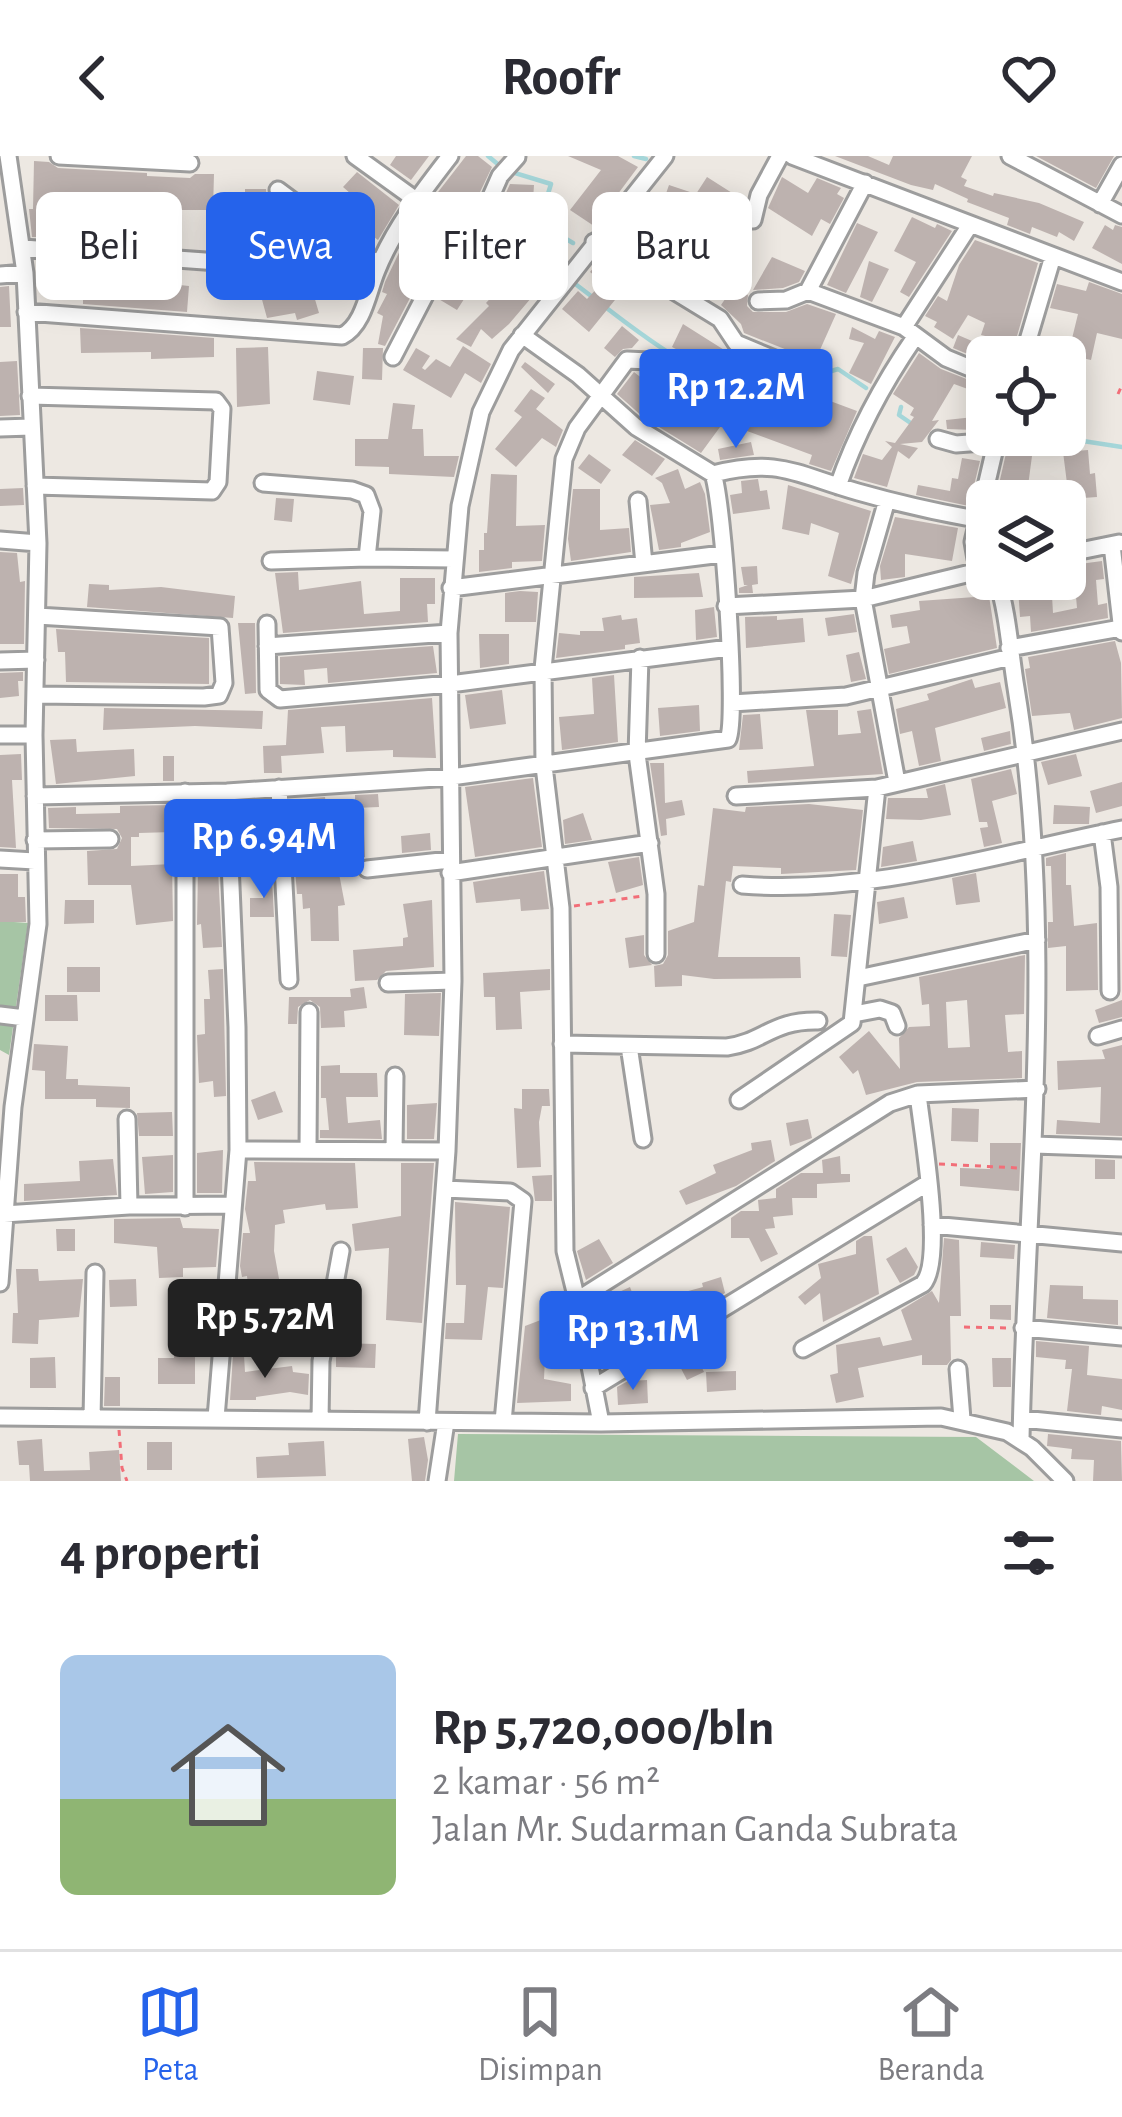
<!DOCTYPE html>
<html lang="id">
<head>
<meta charset="utf-8">
<style>
	body { margin:0; font-family:"Alegreya Sans",sans-serif; background:#f2f2f3; color:#2b2b33; height:100vh; display:flex; flex-direction:column; font-size:45px; white-space:nowrap }
	* { box-sizing:border-box; margin:0 }
	p { font-size:39px; color:#7c7c81 }
	.icon { flex:none; width:66px; height:66px; fill:none; stroke:currentColor; stroke-width:2; stroke-linecap:round; stroke-linejoin:round }
	.map { position:relative; height:1325px; overflow:hidden }
	.drawer { display:flex; flex-direction:column; background:#fff; flex:1 }
	.drawer>* { flex:none }
	.hud { position:absolute; left:36px; top:36px; width:1050px; height:108px; display:flex; gap:24px }
	.fabs { position:absolute; left:966px; top:180px; display:grid; gap:24px }
	.fabs a { display:grid; place-items:center; width:120px; height:120px; border-radius:18px; background:#fff; box-shadow:0 6px 30px #0003; font-size:60px }
	.price { position:absolute; translate:-50% -102px; padding:0 27px; border-radius:12px; background:#2563eb; color:#fff; font-size:39px; line-height:78px; filter:drop-shadow(0 3px 6px #0008) }
	.price::after { content:''; position:absolute; left:50%; top:72px; width:36px; height:27px; margin-left:-18px; background:inherit; clip-path:polygon(0 0,100% 0,50% 100%) }
	.price.selected { background:#222; color:#fff }
	ul { padding:0; list-style:none }
	li { display:flex; align-items:center; gap:36px; height:300px; padding:0 60px }
	li span { display:grid; place-items:center; flex:none; width:336px; height:240px; border-radius:18px; color:#555 }
	li>.icon { margin-inline-start:auto }
	span .icon { width:144px; height:144px; fill:#fffc; stroke-width:1 }
	li b { font-size:51px }
	h2 { display:flex; justify-content:space-between; align-items:center; height:144px; padding:0 60px; font-size:51px }
	.tag { padding:0 42px; border-radius:18px; background:#fff; box-shadow:0 6px 30px #0003; font-size:42px; line-height:108px }
	.tag.selected { background:#2563eb; color:#fff }
	header { display:flex; justify-content:space-between; align-items:center; height:156px; padding:0 60px; background:#fff; font-size:54px; font-weight:700 }
	.menu { display:flex; justify-content:space-around; align-items:center; height:168px; border-top:3px solid #e1e1e2; background:#fff; font-size:33px; color:#7c7c81 }
	.menu a { display:grid; justify-items:center; gap:6px }
	.menu .selected { color:#2563eb }
	.map>svg:first-child { display:block }
</style>
</head>
<body>
<header><svg class="icon" aria-label="back" viewBox="0 0 24 24"><path d="M15 5l-7 7 7 7"/></svg>Roofr<svg class="icon" aria-label="heart" viewBox="0 0 24 24"><path d="M12 20l-8-8c-3-5 5-10 8-4 3-6 11-1 8 4z"/></svg></header>
<div class="map">
<svg width="1122" height="1325" viewBox="0 0 1122 1325">
	<rect width="100%" height="100%" fill="#ede8e2"/>
	<path fill="#a6c5a5" d="M0,765L28,767L9,899L0,894Z
		M458,1278L976,1281L1034,1325H454Z"/>
	<g fill="none" stroke-linecap="round" stroke-linejoin="round">
		<path stroke="#a5d6d9" stroke-width="4.5" d="M488,0L500,10
			M634,0L646,3
			M508,15L551,28L539,67L573,87
			M576,124L574,127L595,143
			M604,150C667,199 715,229 790,259
			M818,242L825,217L838,213L866,232
			M901,251L899,259L915,270
			M1017,286L1048,294L1083,285L1122,291"/>
	</g>
	<path fill="#bdb2af" fill-rule="evenodd" d="M396,0H429L411,24L390,9Z
		M466,0H478L492,11L470,57L435,40Z
		M568,0H618L638,11L594,70L570,54L601,14Z
		M835,0H868L889,9L893,0H972L961,21L967,24L964,30L993,40L994,37L1039,47L1084,66L1074,85L1059,76L1057,81L1032,71L1030,78L1007,69L1009,62L967,46L968,43L935,28L933,34L911,29Z
		M1036,0H1114L1096,32Z
		M34,5L49,6L58,12L147,17V20L190,22L195,18H214L213,54H159L160,44L127,46L128,87L88,85L87,45L65,43L66,81H32L29,53H33Z
		M357,16L399,49L378,84L355,67L366,51L343,31Z
		M707,21L740,42L725,66L695,48L681,69L716,87L692,131L620,88L643,56L649,60L658,46L662,49L669,29L696,38Z
		M782,21L808,37L817,22L841,32L837,38L844,42L830,68L821,63L812,80L768,52Z
		M510,28L534,29L531,75L509,74L499,67L500,50Z
		M245,33H266L273,96L237,95L235,65L245,64Z
		M912,61L935,72L937,68L952,75L909,141L900,136L916,106L894,95Z
		M425,62L446,73L385,190L378,188L383,160L377,157L387,138L382,136L385,126L405,84L411,86Z
		M857,67L878,76L846,137L827,129Z
		M1105,69L1113,74L1115,69L1122,71V108L1092,92Z
		M313,75L364,114L351,134L342,128L314,140L319,157L297,164L295,157L267,162L261,140L323,115L297,95Z
		M536,75L568,98L559,110L527,87Z
		M468,83L503,100L543,128L509,168L492,183L481,173L471,191L456,183L489,150L486,147L509,122L488,106L457,154L437,142Z
		M975,84L1038,107L1015,187L981,179L985,167L968,159L953,183L934,171L937,166L925,160L938,140L947,145L959,109Z
		M772,101L805,115L799,126L783,132L753,134Z
		M600,104L632,123L589,176L562,153L578,135L587,143L603,126L590,116Z
		M869,105L889,113L872,146L860,141Z
		M89,109L160,114V127L189,130L187,156L83,148V111Z
		M1089,126L1122,138V183L1097,177L1091,204L1068,199L1078,158L1050,152L1057,128L1086,135Z
		M9,130L11,171H0V131Z
		M734,130L748,139L747,150L753,156H786L807,148L836,158L815,205L744,177L741,168L721,149Z
		M683,168L729,197L716,222L693,211L697,204L672,191Z
		M622,170L639,184L632,192L623,193L615,201L604,192Z
		M852,171L875,183L879,175L895,181L871,228L849,217L864,187L849,183Z
		M80,172L214,182V201L151,203V196L81,197Z
		M958,179L986,191L987,206L953,192Z
		M463,190L491,208L481,227L465,217L451,242L403,214L416,192L430,200L422,212L425,214L436,203L450,211Z
		M268,191L270,248L237,251L236,192Z
		M363,192H383L382,224L362,223Z
		M919,197L941,213L987,231V240L954,228L932,265L939,264L922,286L900,288L918,292L909,303L898,295L887,331L854,322L863,298L882,304L892,291L885,285L895,287L914,261L910,259L914,252L893,238Z
		M17,205L20,259L0,260V206Z
		M525,206L555,228L548,237L521,211Z
		M317,215L354,220L350,249L313,244Z
		M634,216L673,247L676,243L720,271L701,297L643,261L617,238Z
		M801,218L820,226L814,239L857,255L831,315L809,308L812,299L720,265L730,240L783,261Z
		M531,233L545,242L536,253L563,274L556,291L542,282L516,311L495,293L522,261L514,255Z
		M393,247L415,249L412,273H423L424,300H459L454,321L389,318V311L355,310V283H388Z
		M974,261L975,274L947,273L946,264Z
		M635,284L665,303L652,320L622,299Z
		M751,286L754,299L720,304L718,293Z
		M1007,293L1032,300L1026,345H1000L999,328Z
		M1088,294L1090,318L1095,317L1097,341L1069,343L1063,296Z
		M589,298L611,314L601,328L578,312Z
		M962,302L980,305L969,350L916,339L918,329L950,335L952,322L958,323Z
		M678,313L685,333L700,326L705,338L710,376L681,387V391L659,394L650,349L670,347L662,327L655,322Z
		M491,318L517,319L516,370L545,369L542,405L512,406V412L479,416V394H484V377H487Z
		M758,323L760,335L767,334L770,353L733,358L730,339L742,337L741,325Z
		M788,329L871,355L851,428L828,420L839,377L811,367L809,379L782,373Z
		M23,332L24,349L0,350V333Z
		M573,333H600V374L629,372L631,396L571,405L568,383Z
		M276,342L294,343L292,366L274,364Z
		M895,361L958,372L952,405L905,398V421L881,424L880,410Z
		M0,396L17,397L20,426L25,425L24,488H0Z
		M1102,405L1104,423L1096,424L1098,449L1107,447L1108,462L1031,476L1030,460L1020,461L1018,432L1012,433L1010,423H1051L1053,457L1077,452L1075,429L1065,430V410Z
		M757,410L758,428L752,429L753,437H739V432L748,429H744L741,411Z
		M298,416L299,434L361,425L364,458L400,455V422H435V448H427L428,466L283,477L275,417Z
		M699,417L703,441L634,442V421Z
		M89,428L109,429V434L161,431L235,440L233,462L87,451Z
		M520,435L538,436L536,466H505V437Z
		M989,440L997,492L889,518L884,493L910,487L907,470L892,472L890,459L920,454L919,445Z
		M714,451L717,481L696,484L695,454Z
		M854,458L857,476L828,480L825,462Z
		M621,459L622,464L637,462L640,487L625,489V493L556,502L559,477L580,479V475H604L602,462Z
		M777,460V464L803,462L805,486L746,492L745,461Z
		M238,467H255L256,537L245,538Z
		M56,473L209,482V528L66,526L65,496H58Z
		M479,478H509V508L480,512Z
		M1115,485L1121,507L1122,562L1074,574L1070,557L1032,560L1025,513L1030,512L1028,501Z
		M433,490L437,517L328,527L327,512L304,514L305,529L280,528V501Z
		M859,496L866,523L851,526L846,499Z
		M23,516V525H18L19,540L0,542V517Z
		M614,519L618,586L562,594L559,561L594,558L592,522Z
		M972,523L975,532L1000,526L1006,552L935,572L941,605L919,610L912,575L900,578L896,553L929,544L927,538Z
		M502,534L506,568L470,573L465,539Z
		M432,542L436,602L393,601V594L346,596L345,570L321,571L324,597L281,600L282,617H264L263,590L286,589L288,554Z
		M699,549L700,575L660,580L658,552Z
		M104,552L263,555L262,573L195,570L103,574Z
		M871,553L883,618L748,627L747,615L814,610L806,554H838V579L861,577L857,555Z
		M760,558L763,593L739,594L743,559Z
		M1010,575L1011,588L984,595L981,582Z
		M76,583L77,596L134,593L135,620L56,628L50,584Z
		M21,598L22,624H12L16,692L0,691V599Z
		M1076,598L1082,620L1048,629L1041,606Z
		M163,600H174V625H163Z
		M650,607H664L665,647L682,644L685,659L666,663L667,679L661,680Z
		M1011,613L1017,638L992,645L1002,687L984,691L980,672L988,671L987,666H979L971,623Z
		M533,622L542,691L475,701L465,631Z
		M1122,626V650L1096,657L1090,635Z
		M945,628L951,659L921,664L886,663L888,642H928L926,633Z
		M378,638L379,651L355,652V639Z
		M325,641L327,661L293,664V644Z
		M809,648L863,654L856,714L781,718V712L733,710L731,726L726,725L718,801H800L801,822L714,823L682,819V830L655,831L654,810L663,808L668,799V775L694,766L698,729L704,730L713,652L745,656L746,651Z
		M173,649V676L139,677V681H131V710L172,708L173,765L136,769L131,729H88L87,695L117,693L122,682L117,673L49,672L48,652L76,651V658L120,657V650Z
		M1054,649L1090,651L1089,668H1053Z
		M254,654H268L270,686L255,687Z
		M583,657L592,684L565,688L563,664Z
		M364,677L365,701L339,702L338,678Z
		M430,677L431,694L402,697L401,680Z
		M913,685L917,705L881,711L883,691Z
		M1066,697V729H1071L1074,770L1097,767L1098,834L1066,835V790L1048,792V766H1053L1051,710H1046V702Z
		M639,701L643,729L616,737L608,706Z
		M337,707L345,749L338,750L339,785H311L310,752L303,753L302,738H297L295,713Z
		M218,714L222,791L203,792L201,768L197,769L198,715Z
		M544,715L549,753L521,755L520,743L476,747L473,726Z
		M976,717L980,746L956,749L952,722Z
		M0,718H18V741H25L26,766H0Z
		M262,721H272L274,761H250V742H263Z
		M904,741L908,762L879,768L877,746Z
		M65,744H94V767L64,768Z
		M432,744L434,811L386,815L377,824L355,825L353,794L403,790V782L408,781L403,748Z
		M834,758L851,759L847,801L831,800Z
		M644,779V799L652,809L629,812L625,782Z
		M1025,799L1024,858L1005,859L1008,896L1022,895V922L917,926L866,939L858,914L853,918L839,901L869,875L900,913L899,882L909,871L930,870L929,848L922,849L919,821ZM967,844L970,891L948,892L946,846Z
		M67,811H100V836H67Z
		M223,813L226,940L214,941L213,925L199,927L197,879L205,878L204,843H210L208,814Z
		M550,813V834L520,836L522,873L496,874L495,841H484L483,817Z
		M364,831L367,852L344,855L345,871L321,872L320,851L310,844L298,851L297,868H288L289,841H351L350,833Z
		M441,837L439,880L404,879L405,838Z
		M45,839H77L78,865H45Z
		M1122,844V861L1099,867L1095,854Z
		M34,888L68,890L66,923H78V929L130,931V952L96,951V943H45V915L32,914Z
		M1122,889V980L1056,978L1057,964L1100,967L1101,931L1058,934L1057,905L1105,903L1102,894Z
		M340,909V917H377L378,941H346L348,967L380,964L382,983L320,982V974H329L326,942H321V910Z
		M522,933H549L550,950H542L539,966L541,1011L517,1012L514,952L522,953Z
		M275,935L283,956L258,964L251,944Z
		M437,947L434,983H407V949Z
		M952,952L979,953L978,986L951,985Z
		M172,956L173,980H139L137,957Z
		M808,963L812,982L790,990L786,967Z
		M771,984L775,1005L736,1030L686,1049L679,1035L716,1017L713,1009L752,994L751,987Z
		M990,987H1021L1019,1035L960,1030V1012L990,1013Z
		M223,994L222,1037H197V997Z
		M173,999V1036L145,1038L142,1001Z
		M840,1000L841,1018H850V1026L817,1028V1042H792L793,1059L773,1061L775,1072L765,1073L778,1098L761,1106L749,1082H731V1062L741,1055H759L758,1044L776,1042V1033L801,1017H823L822,1004Z
		M113,1003L117,1039L24,1045V1028L80,1025L79,1005Z
		M1095,1003L1115,1004V1023H1095Z
		M254,1006L355,1007L358,1052L326,1054L325,1048L283,1054L285,1067L275,1069L274,1095L283,1145L271,1146L274,1189L242,1192L240,1160L251,1159L247,1120L242,1121L240,1110L243,1077H250L245,1053L248,1025H256Z
		M401,1007H434L422,1167L386,1164L389,1092L355,1095L352,1068L401,1060Z
		M552,1019V1045H535L532,1020Z
		M455,1046L510,1051L503,1132L488,1131L482,1184L445,1183L446,1167H464L466,1129H456Z
		M180,1062L183,1072L219,1073L216,1111L183,1112V1121L159,1122L157,1091L114,1087V1063Z
		M56,1073H75V1095H57Z
		M864,1080H872L879,1138L823,1166L820,1137L805,1149L798,1141L821,1122L818,1108L856,1098V1085Z
		M944,1082L959,1084L961,1160H950L951,1204L947,1209H922V1199L858,1212L864,1241L836,1247L830,1219L838,1217L836,1189L880,1181L883,1190L912,1184L901,1154L932,1135L939,1147Z
		M599,1083L613,1107L586,1124L577,1095Z
		M981,1086L1015,1089L1014,1103L980,1101Z
		M906,1091L918,1111L914,1119L900,1127L886,1103Z
		M16,1113H38L39,1125L83,1123L79,1161L39,1164L38,1188L12,1187L13,1157H18Z
		M721,1121L725,1137L674,1168L658,1172L660,1177L603,1212L599,1192L632,1181L621,1157L601,1164L595,1147L630,1131L641,1161L661,1152L659,1143L703,1131L702,1127Z
		M136,1123L137,1150L110,1151L109,1124Z
		M1050,1129L1083,1130V1143L1118,1144V1169L1047,1162Z
		M990,1149H1011V1164L990,1163Z
		M567,1154L572,1201H545L544,1223L571,1228V1245L517,1247L525,1170Z
		M208,1173L209,1195H195V1228H158V1202H174V1174Z
		M1036,1185L1089,1190L1087,1219L1122,1223V1254L1102,1250L1101,1259L1067,1255L1072,1213H1065L1066,1204L1036,1201Z
		M336,1187L376,1188L375,1212L336,1211Z
		M690,1187L704,1216L687,1224L673,1197Z
		M233,1199H244L245,1216L292,1210L293,1216L309,1218L308,1239L290,1236L256,1241V1244H230Z
		M55,1201L56,1232H30V1202Z
		M992,1202H1011V1231H993Z
		M736,1215V1234L707,1236L706,1216Z
		M105,1221H120V1250H104Z
		M647,1224L648,1247L618,1249L617,1231L628,1225Z
		M1048,1278L1121,1285L1122,1325H1093L1094,1304L1071,1303L1072,1293L1047,1290Z
		M424,1281L428,1304L425,1325H412L408,1283Z
		M42,1283L44,1315L90,1314L89,1296L119,1294L121,1325H30L29,1309H19L17,1285Z
		M324,1285L326,1320L257,1322L256,1301L289,1299L288,1287Z
		M147,1286H172V1314H147Z"/>
	<g fill="none" stroke-linecap="round" stroke-linejoin="round">
		<defs>
			<path id="minor" d="M59,0L190,7
				M355,0L416,44L456,65L496,79L562,127
				M792,0L1122,126
				M1010,0L1122,59
				M278,34L379,109
				M1100,48L1122,9
				M753,64L759,39L780,0
				M478,70L500,20L517,1
				M594,86L720,163L736,187L789,209
				M23,92L275,110
				M0,119L25,117
				M808,135L904,171L946,202L987,219
				M758,145L786,144L808,135L865,27
				M26,156L342,180C364,169 368,135 377,114C394,72 423,35 450,0
				M904,171L970,69
				M393,201L462,68
				M1023,201L1053,100
				M30,240L216,245L222,253L218,326L212,335L35,330
				M0,272L31,271
				M938,283L956,288L996,285
				M713,318C779,301 797,319 858,336C897,347 936,356 976,363
				M263,327L352,334L366,339L372,355L367,402L454,403
				M838,330C857,275 882,229 915,181
				M887,344L866,417L863,443L897,626
				M638,345L644,408
				M0,384L38,387
				M1112,389L1122,476
				M1065,398L1119,387
				M271,405L367,402
				M987,411L976,403L973,386L998,279
				M997,423C1008,457 1010,496 1016,532C1057,781 1026,1032 1021,1283
				M451,432L722,398
				M726,450L863,443L987,413
				M267,468L268,534L280,543L450,528L729,492
				M267,490L449,477
				M1009,492L1121,472
				M640,502L637,598L656,738V798
				M0,505L36,504
				M35,539L204,541L219,539L224,527L220,471L37,460
				M732,547L846,540L1011,501
				M0,579H34
				M279,632L289,824
				M185,636V1051
				M35,640L227,636L451,621L728,583C738,562 723,344 713,318L636,271L578,219L522,179
				M736,640L877,632L1122,575
				M1102,677L1109,731L1110,835
				M35,684L110,683
				M0,703L35,705
				M367,713L450,704
				M450,717L650,687
				M742,729C870,739 997,698 1122,673
				M858,822L1037,784
				M388,827L453,825
				M854,858L880,853L892,857L897,870
				M0,859L25,862
				M1098,880L1122,873
				M562,888L727,891C764,886 772,864 818,865
				M629,890L643,983
				M739,944L852,867L877,632
				M127,963L129,1050
				M1034,989L1122,992
				M308,993L309,856
				M238,994L447,995
				M394,995L395,920
				M445,1033L510,1036L523,1045L503,1266
				M4,1058L129,1050L233,1049
				M932,1069L1122,1087
				M0,1127L13,951L38,768L34,579L38,387L25,117L8,0
				M577,1144L565,1095L561,752L544,610L543,513L564,303L577,272L627,204L649,205L686,230
				M1023,1172L1122,1181
				M803,1193L923,1128C945,1104 922,975 918,938
				M958,1213L962,1263
				M593,1232L928,1027
				M0,1261L601,1267L941,1261L1007,1276L1032,1292L1065,1325
				M92,1262L95,1117
				M216,1262L238,994L237,871L227,636
				M1022,1263L1122,1273
				M320,1264L321,1205L341,1095
				M427,1266L447,995L453,825L449,477L460,350L481,256L511,194L665,0
				M601,1267L577,1144L890,947L918,938L1037,933
				M437,1325L446,1266"/>
		</defs>
		<use href="#minor" stroke="#9d9d9d" stroke-width="21"/>
		<path stroke="#f26e78" stroke-width="3" stroke-dasharray="6 6" stroke-linecap="butt" d="M1118,238L1122,229
			M574,750L642,740
			M939,1008L1019,1012
			M964,1171L1010,1172
			M119,1274L122,1312L127,1325"/>
		<use href="#minor" stroke="#fff" stroke-width="15"/>
	</g>
</svg>
<div class="fabs">
<a><svg class="icon" aria-label="locate" viewBox="0 0 24 24"><circle cx="12" cy="12" r="6"/><path d="M12 2v4M12 18v4M2 12h4M18 12h4"/></svg></a>
<a><svg class="icon" aria-label="layers" viewBox="0 0 24 24"><path d="M12 4l9 5-9 5-9-5zM3 14l9 5 9-5"/></svg></a>
</div>
<b class="price" style="left:736px;top:295px">Rp 12.2M</b>
<b class="price" style="left:264px;top:745px">Rp 6.94M</b>
<b class="price selected" style="left:265px;top:1225px">Rp 5.72M</b>
<b class="price" style="left:633px;top:1237px">Rp 13.1M</b>
<div class="hud">
<a class="tag">Beli</a>
<a class="tag selected">Sewa</a>
<a class="tag">Filter</a>
<a class="tag">Baru</a>
</div>
</div>
<section class="drawer">
<h2>4 properti<svg class="icon" aria-label="filters" viewBox="0 0 24 24"><path d="M4 7h16M4 17h16"/><circle cx="9" cy="7" r="2"/><circle cx="15" cy="17" r="2"/></svg></h2>
<ul>
<li><span style="background:linear-gradient(#a9c7e8 60%,#8fb573 0)"><svg class="icon" aria-label="home" viewBox="0 0 24 24"><path d="M3 11l9-7 9 7M6 9v11h12V9"/></svg></span><div><b>Rp 5,720,000/bln</b><p>2 kamar · 56 m²</p><p>Jalan Mr. Sudarman Ganda Subrata</p></div></li>
</ul>
</section>
<nav class="menu">
<a class="selected"><svg class="icon" aria-label="map" viewBox="0 0 24 24"><path d="M3 6l6-2 6 2 6-2v14l-6 2-6-2-6 2zM9 4v14M15 6v14"/></svg>Peta</a>
<a><svg class="icon" aria-label="saved" viewBox="0 0 24 24"><path d="M7 4h10v16l-5-4-5 4z"/></svg>Disimpan</a>
<a><svg class="icon" aria-label="home" viewBox="0 0 24 24"><path d="M3 11l9-7 9 7M6 9v11h12V9"/></svg>Beranda</a>
</nav>
</body>
</html>
